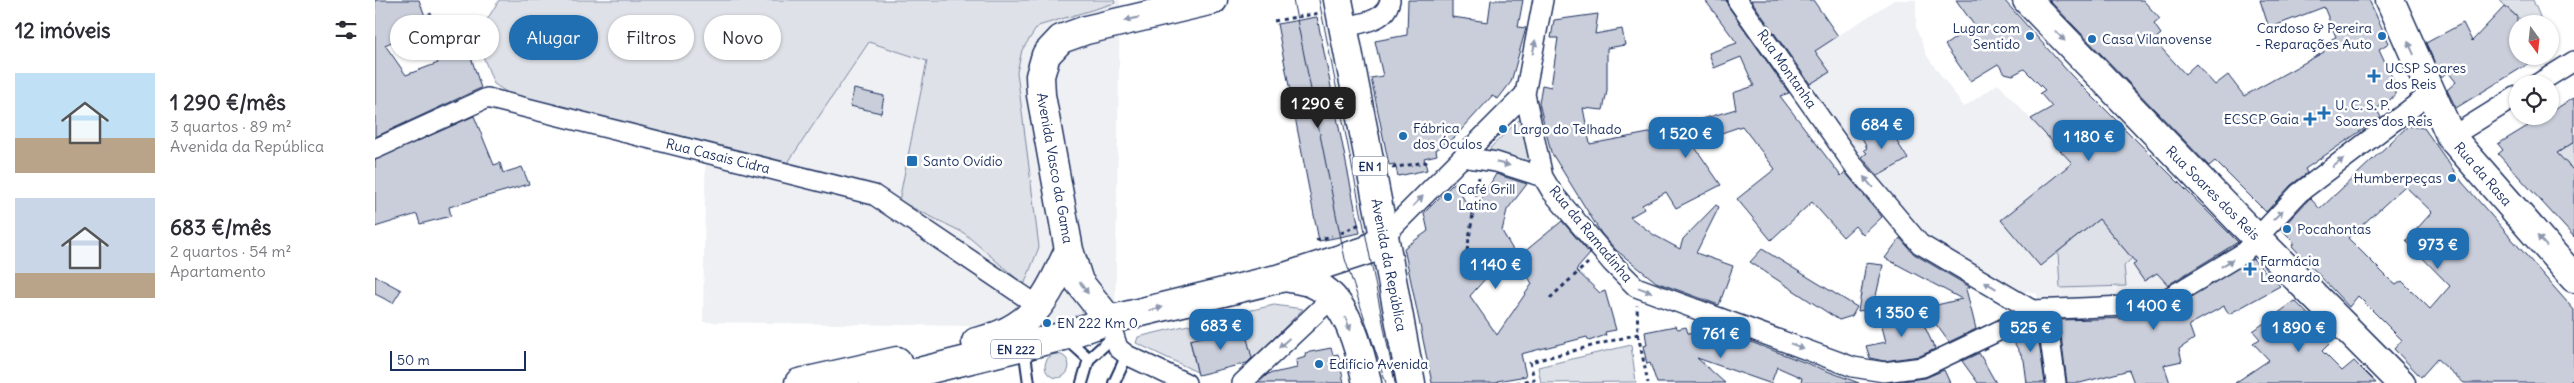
<!DOCTYPE html>
<html lang="pt">
<head>
<meta charset="utf-8">
<style>
	body { margin:0; font-family:Delius,sans-serif; background:#f2f2f3; color:#2b2b33; height:100vh; display:flex; flex-direction:column; font-size:19px; white-space:nowrap }
	* { box-sizing:border-box; margin:0 }
	p { font-size:16px; color:#7c7c81 }
	.icon { flex:none; width:28px; height:28px; fill:none; stroke:currentColor; stroke-width:2; stroke-linecap:round; stroke-linejoin:round }
	.map { position:relative; flex:1; overflow:hidden }
	.details { display:flex; flex-direction:column; background:#fff; width:375px }
	.details>* { flex:none }
	.banner { position:absolute; left:15px; top:15px; width:475px; height:45px; display:flex; gap:10px }
	.needle { width:32px; rotate:165deg }
	.controls { position:absolute; left:2134px; top:15px; display:grid; gap:10px }
	.controls a { display:grid; place-items:center; width:50px; height:50px; border-radius:50%; background:#fff; box-shadow:0 1px 4px #0004; font-size:25px }
	.scale { position:absolute; left:15px; bottom:12px; width:136px; box-sizing:border-box; padding-left:5px; border:2px solid #1b2f5e; border-top:0; font-size:14px; line-height:18px; white-space:nowrap; color:#1b2f5e; -webkit-text-stroke:4px #fff; paint-order:stroke }
	.price { position:absolute; translate:-50% -42px; padding:0 11px; border-radius:10px; background:#1f6fb2; color:#fff; font-size:16px; line-height:32px; filter:drop-shadow(0 1px 2px #0008) }
	.price::after { content:''; position:absolute; left:50%; top:30px; width:15px; height:11px; margin-left:-8px; background:inherit; clip-path:polygon(0 0,100% 0,50% 100%) }
	.price.current { background:#222; color:#fff }
	ul { padding:0; list-style:none }
	li { display:flex; align-items:center; gap:15px; height:125px; padding:0 15px }
	li span { display:grid; place-items:center; flex:none; width:140px; height:100px; border-radius:0px; color:#555 }
	li>.icon { margin-inline-start:auto }
	span .icon { width:60px; height:60px; fill:#fffc; stroke-width:1 }
	li b { font-size:21px }
	h2 { display:flex; justify-content:space-between; align-items:center; height:60px; padding:0 15px; font-size:21px }
	.tag { padding:0 18px; border-radius:22px; background:#fff; box-shadow:0 1px 4px #0004; font-size:18px; line-height:45px }
	.tag.current { background:#1f6fb2; color:#fff }
	main { display:flex; flex:1; min-height:0 }
	.map>svg:first-child { display:block }
</style>
</head>
<body>
<main>
<section class="details">
<h2>12 imóveis<svg class="icon" aria-label="filters" viewBox="0 0 24 24"><path d="M4 7h16M4 17h16"/><circle cx="9" cy="7" r="2"/><circle cx="15" cy="17" r="2"/></svg></h2>
<ul>
<li><span style="background:linear-gradient(#bfe0f5 65%,#b9a48a 0)"><svg class="icon" aria-label="home" viewBox="0 0 24 24"><path d="M3 11l9-7 9 7M6 9v11h12V9"/></svg></span><div><b>1 290 €/mês</b><p>3 quartos · 89 m²</p><p>Avenida da República</p></div></li>
<li><span style="background:linear-gradient(#c9d6e8 75%,#b9a48a 0)"><svg class="icon" aria-label="home" viewBox="0 0 24 24"><path d="M3 11l9-7 9 7M6 9v11h12V9"/></svg></span><div><b>683 €/mês</b><p>2 quartos · 54 m²</p><p>Apartamento</p></div></li>
</ul>
</section>
<div class="map">
<svg width="2199" height="383" viewBox="0 0 2199 383">
	<rect width="100%" height="100%" fill="#fff"/>
	<filter id="ink" filterUnits="userSpaceOnUse"><feTurbulence type="fractalNoise" baseFrequency=".02" numOctaves="2"/><feDisplacementMap in="SourceGraphic" scale="10" xChannelSelector="R" yChannelSelector="G"/><feConvolveMatrix kernelMatrix="1 2 1 2 8 2 1 2 1" color-interpolation-filters="sRGB"/></filter>
	<g filter="url(#ink)">
		<path fill="#eff0f4" d="M333,0H745L740,328L328,322Z
			M1519,0H1541V28L1552,56L1589,107L1623,84L1747,217L1784,244L1833,212L1867,246L1781,299L1664,300L1662,294L1652,291L1648,296L1573,254L1521,206L1487,163L1422,62Z"/>
		<path fill="#dee1e7" stroke="#7c88a2" d="M124,0H739L740,3L663,26L647,50L642,72L664,247L649,285L589,233L524,201L552,61L494,42L410,167L133,93L119,84L104,46L110,23Z
			M2124,0H2158L2168,24H2150Z
			M1147,117L1156,165L1119,154L1115,148Z
			M2199,142V171L2182,153Z
			M1724,219L1757,258L1749,266L1751,286L1685,288L1683,252Z
			M899,305L928,309L877,360L869,328L846,333L842,318Z
			M834,320L838,335L815,341L822,372L761,343L763,337Z
			M1256,345L1261,382L1166,383L1163,367Z
			M670 366a12 12 0 1 1 24 0a12 12 0 1 1-24 0Z"/>
		<path fill="#caceda" stroke="#1b2f5e" fill-rule="evenodd" d="M0,0H44L50,16L56,13L71,47H77L82,59L95,54L106,88L0,137ZM47,28L63,63L31,75L10,45Z
			M1033,0H1077V17L1113,22L1116,0H1148L1143,27L1151,28L1136,82L1123,99L1117,96L1079,138L1061,150L1062,155L1049,158L1052,170L1023,176L1020,164L1014,165L996,78L1008,76L1000,41L1032,35Z
			M1330,0H1351L1353,6L1414,93L1405,96L1466,176L1470,172L1507,217L1488,235L1480,226L1468,237L1437,202L1396,240L1362,199L1400,169L1367,126L1317,143L1346,185L1301,208L1291,192L1267,205L1269,209L1255,217L1279,235L1305,249L1308,239L1341,205L1344,207L1321,253L1358,266L1344,305L1281,282L1241,250L1226,233L1176,152L1164,103L1167,85L1176,87L1183,38H1176L1179,20L1223,14L1220,34L1247,29L1250,45L1232,48V91L1228,110L1208,108L1215,144L1290,130L1361,109L1358,93L1379,86L1366,57L1339,68L1334,53L1362,43Z
			M1376,0H1438L1463,36L1440,51L1455,72L1435,84Z
			M1581,0H1629L1696,75L1863,242L1793,285L1782,273L1769,281L1758,265L1761,263L1724,219L1665,266L1626,220L1697,163L1656,119L1677,107L1665,93L1670,90L1649,69L1638,75L1630,73L1623,64L1595,81L1570,45L1599,25Z
			M1674,0H1768L1785,19L1779,24L1786,34L1779,40L1810,74L1821,64L1840,85L1853,75L1869,96L1949,52L1945,45L1961,37L1949,7L1894,28L1885,0H1994L2014,43L2004,49L2021,86L2020,94L2015,100L2001,109L2006,117L1930,169L1932,173L1916,185L1891,212L1840,161L1834,166Z
			M2130,6L2142,17V56H2166L2081,108L2072,90L2081,82L2073,72L2066,77L2051,43L2088,23L2097,41Z
			M942,17L985,233L944,241L902,24Z
			M479,89L509,96L506,113L475,106Z
			M2199,98V142L2182,153L2199,171V237L2123,154L2128,150L2123,144L2169,116H2175V112Z
			M99,116L119,165L125,163L128,173L147,167L154,184L74,207L76,216L45,224L42,214L0,227V160Z
			M1510,123L1533,159L1503,176L1487,157L1492,153L1489,150L1492,148L1486,137Z
			M2033,126L2049,128L2087,182L2199,310V378L2194,383H2089L2062,359L2046,377L2019,349L2027,340L1983,296L1974,307L1917,246L1919,242L1906,229L1935,198L1945,209ZM2030,186L2057,212L2031,241L2075,286L2055,309L2027,281L2021,285L2015,280L1973,238Z
			M1121,174L1152,184L1132,210L1127,231L1142,257L1123,277L1117,271L1095,296L1122,335L1157,284L1143,257L1187,221L1215,254L1201,270L1225,293L1230,291L1241,330L1230,332L1231,335L1214,341L1212,337L1146,354L1151,376L1122,381L1123,383H1057L1029,248L1053,231L1049,213L1080,182L1097,215Z
			M1525,238L1539,254L1595,287L1591,289L1601,329L1574,342L1549,308L1587,299L1510,258Z
			M1387,249L1482,307L1477,316L1464,320L1375,262Z
			M1878,259L1905,286L1854,314L1849,306L1814,325L1819,339L1804,349L1807,361L1789,365L1795,383H1759L1754,370L1705,383H1692L1684,320L1761,318L1785,314Z
			M1491,263L1508,265L1498,309L1483,311Z
			M0,276L26,290L18,303L0,294Z
			M1920,301L1958,340L1947,351L1967,371L1979,361L2001,383H1860L1894,360L1878,343L1885,339L1878,331Z
			M1542,310L1560,349L1545,356L1509,361L1495,358L1491,346L1511,342L1505,319Z
			M1661,321L1670,383H1652L1649,360L1636,337Z
			M1300,326L1303,329L1311,327L1313,333L1339,341L1344,330L1484,383H1426L1427,378L1402,367L1396,383H1394L1322,358L1350,383H1282L1275,363L1272,364L1268,346L1272,345L1270,332Z
			M869,327L877,358L872,363L823,375L815,340Z
			M956,348L958,355L963,354L969,383H883L893,374L922,368L921,360L931,357L930,353Z
			M1604,353L1621,383H1603L1587,361Z
			M1569,370L1575,383H1512L1550,378Z"/>
		<g fill="none" stroke-linecap="round" stroke-linejoin="round">
			<defs>
				<path id="service" d="M690,337L714,359L707,383
					M649,347L654,383
					M714,359L738,337
					M739,383L752,355"/>
				<path id="minor" d="M1362,0L1480,167L1545,244L1657,310L1774,305L1783,303L1810,288L1868,253L1924,193L2056,93
					M968,27C986,23 1011,22 1015,0
					M2162,84L2199,61
					M1150,94L1168,177L1177,192L1237,263L1261,287L1478,367L1509,372L1548,367L1640,323L1657,310
					M2076,137L2142,96
					M0,149L112,98L499,195L665,307
					M1087,157L1121,162L1168,177
					M1009,236L1150,94L1168,0
					M1671,309L1681,383
					M734,320L743,348L752,355L811,383
					M867,383L957,298"/>
				<path id="secondary" d="M1652,0L1866,222L2026,383
					M2015,0L2076,137L2199,278
					M1009,236L1036,383
					M910,277C919,279 928,280 937,283C972,297 985,350 992,383"/>
				<path id="primary" d="M734,320L704,282L694,250L666,95L665,76L671,55L686,39L711,30L838,0
					M601,342C658,329 671,300 694,250
					M424,383L522,361
					M499,383L689,336L734,320L910,277L993,250L1009,236L963,0"/>
			</defs>
			<use href="#service" stroke="#1b2f5e" stroke-width="14"/>
			<use href="#minor" stroke="#1b2f5e" stroke-width="22"/>
			<use href="#secondary" stroke="#1b2f5e" stroke-width="31"/>
			<use href="#primary" stroke="#1b2f5e" stroke-width="31"/>
			<path stroke="#1b2f5e" stroke-width="3" stroke-dasharray="4 4" stroke-linecap="butt" d="M899,21L945,13
				M1017,168L1050,162L1054,165
				M966,233L985,224
				M941,240L957,236
				M1092,251L1104,177
				M1175,298L1213,263
				M1263,334L1273,383
				M1141,383L1159,379L1155,362L1263,334L1262,305"/>
			<use href="#service" stroke="#fff" stroke-width="10"/>
			<use href="#minor" stroke="#fff" stroke-width="19"/>
			<use href="#secondary" stroke="#fff" stroke-width="28"/>
			<use href="#primary" stroke="#fff" stroke-width="28"/>
			<path stroke="#1b2f5e" stroke-width="1" d="M918,0L970,259L1011,383
				M944,0L1020,383"/>
		</g>
		<defs><path id="oneway-solid" d="M-6-.8H1V-3.2L6.5 0L1 3.2V.8H-6Z" transform="scale(1.25)"/></defs>
		<g fill="#8d97ae">
			<use href="#oneway-solid" transform="translate(757 19) rotate(167)"/>
			<use href="#oneway-solid" transform="translate(1685 36) rotate(46)"/>
			<use href="#oneway-solid" transform="translate(1159 47) rotate(-79)"/>
			<use href="#oneway-solid" transform="translate(2036 48) rotate(-114)"/>
			<use href="#oneway-solid" transform="translate(1963 163) rotate(-37)"/>
			<use href="#oneway-solid" transform="translate(1128 164) rotate(13)"/>
			<use href="#oneway-solid" transform="translate(1493 182) rotate(-130)"/>
			<use href="#oneway-solid" transform="translate(1043 201) rotate(-45)"/>
			<use href="#oneway-solid" transform="translate(1903 215) rotate(-46)"/>
			<use href="#oneway-solid" transform="translate(2167 241) rotate(-131)"/>
			<use href="#oneway-solid" transform="translate(1852 263) rotate(-32)"/>
			<use href="#oneway-solid" transform="translate(1615 285) rotate(-149)"/>
			<use href="#oneway-solid" transform="translate(709 288) rotate(54)"/>
			<use href="#oneway-solid" transform="translate(1270 290) rotate(20)"/>
			<use href="#oneway-solid" transform="translate(781 309) rotate(-14)"/>
			<use href="#oneway-solid" transform="translate(973 324) rotate(68)"/>
			<use href="#oneway-solid" transform="translate(909 343) rotate(137)"/>
			<use href="#oneway-solid" transform="translate(1422 346) rotate(20)"/>
		</g>
	</g>
	<g fill="#1f6fb2" stroke="#fff" stroke-width="2">
		<circle cx="1655" cy="36" r="5"/>
		<circle cx="2007" cy="36" r="5"/>
		<circle cx="1717" cy="39" r="5"/>
		<path d="M1996.5 68.5h5v5h5v5h-5v5h-5v-5h-5v-5h5z"/>
		<path d="M1946.5 105.5h5v5h5v5h-5v5h-5v-5h-5v-5h5z"/>
		<path d="M1932.5 111.5h5v5h5v5h-5v5h-5v-5h-5v-5h5z"/>
		<circle cx="1128" cy="129" r="5"/>
		<circle cx="1028" cy="136" r="5"/>
		<rect x="531" y="155" width="12" height="12" rx="2.5"/>
		<circle cx="2077" cy="178" r="5"/>
		<circle cx="1073" cy="197" r="5"/>
		<circle cx="1912" cy="229" r="5"/>
		<path d="M1872.5 261.5h5v5h5v5h-5v5h-5v-5h-5v-5h5z"/>
		<circle cx="672" cy="323" r="5"/>
		<circle cx="944" cy="364" r="5"/>
	</g>
	<g text-anchor="middle" dominant-baseline="central" stroke-width="5" stroke-linejoin="round" paint-order="stroke">
		<g fill="#fff" stroke="#5f6d8e" stroke-width="1">
			<rect x="977.5" y="156.5" width="35" height="19" rx="4"/>
			<rect x="616" y="339.5" width="50" height="19" rx="4"/>
		</g>
		<g font-size="12" font-weight="bold" fill="#1b2f5e">
			<text x="995" y="166">EN 1</text>
			<text x="641" y="349">EN 222</text>
		</g>
		<g font-size="14" fill="#1b2f5e" stroke="#fff" text-anchor="start">
			<text x="1645" y="28" text-anchor="end">Lugar com<tspan x="1645" dy="16">Sentido</tspan></text>
			<text x="1997" y="28" text-anchor="end">Cardoso &amp; Pereira<tspan x="1997" dy="16">- Reparações Auto</tspan></text>
			<text x="1727" y="39">Casa Vilanovense</text>
			<text x="2010" y="68">UCSP Soares<tspan x="2010" dy="16">dos Reis</tspan></text>
			<text x="1960" y="105">U. C. S. P.<tspan x="1960" dy="16">Soares dos Reis</tspan></text>
			<text x="1924" y="119" text-anchor="end">ECSCP Gaia</text>
			<text x="1038" y="128">Fábrica<tspan x="1038" dy="16">dos Óculos</tspan></text>
			<text x="1138" y="129">Largo do Telhado</text>
			<text x="548" y="161">Santo Ovídio</text>
			<text x="2067" y="178" text-anchor="end">Humberpeças</text>
			<text x="1083" y="189">Café Grill<tspan x="1083" dy="16">Latino</tspan></text>
			<text x="1922" y="229">Pocahontas</text>
			<text x="1885" y="261">Farmácia<tspan x="1885" dy="16">Leonardo</tspan></text>
			<text x="682" y="323">EN 222 Km 0</text>
			<text x="954" y="364">Edifício Avenida</text>
		</g>
		<g font-size="14" fill="#1b2f5e" stroke="#fff">
			<text transform="translate(1412 69) rotate(55)">Rua Montanha</text>
			<text transform="translate(343 156) rotate(14)">Rua Casais Cidra</text>
			<text transform="translate(680 168) rotate(80)">Avenida Vasco da Gama</text>
			<text transform="translate(2108 174) rotate(49)">Rua da Rasa</text>
			<text transform="translate(1838 193) rotate(45)">Rua Soares dos Reis</text>
			<text transform="translate(1216 234) rotate(50)">Rua da Ramadinha</text>
			<text transform="translate(1014 265) rotate(79)">Avenida da República</text>
		</g>
	</g>
</svg>
<div class="controls">
<a><svg class="needle" viewBox="-14 -14 28 28"><path d="M0-13l5 13h-10z" fill="#e53935"/><path d="M0 13l5-13h-10z" fill="#7c7c81"/></svg></a>
<a><svg class="icon" aria-label="locate" viewBox="0 0 24 24"><circle cx="12" cy="12" r="6"/><path d="M12 2v4M12 18v4M2 12h4M18 12h4"/></svg></a>
</div>
<div class="scale">50 m</div>
<b class="price current" style="left:943px;top:129px">1 290 €</b>
<b class="price" style="left:1507px;top:150px">684 €</b>
<b class="price" style="left:1311px;top:159px">1 520 €</b>
<b class="price" style="left:1714px;top:162px">1 180 €</b>
<b class="price" style="left:2063px;top:270px">973 €</b>
<b class="price" style="left:1121px;top:290px">1 140 €</b>
<b class="price" style="left:1779px;top:331px">1 400 €</b>
<b class="price" style="left:1527px;top:338px">1 350 €</b>
<b class="price" style="left:846px;top:351px">683 €</b>
<b class="price" style="left:1656px;top:353px">525 €</b>
<b class="price" style="left:1924px;top:353px">1 890 €</b>
<b class="price" style="left:1346px;top:359px">761 €</b>
<div class="banner">
<a class="tag">Comprar</a>
<a class="tag current">Alugar</a>
<a class="tag">Filtros</a>
<a class="tag">Novo</a>
</div>
</div>
</main>
</body>
</html>
